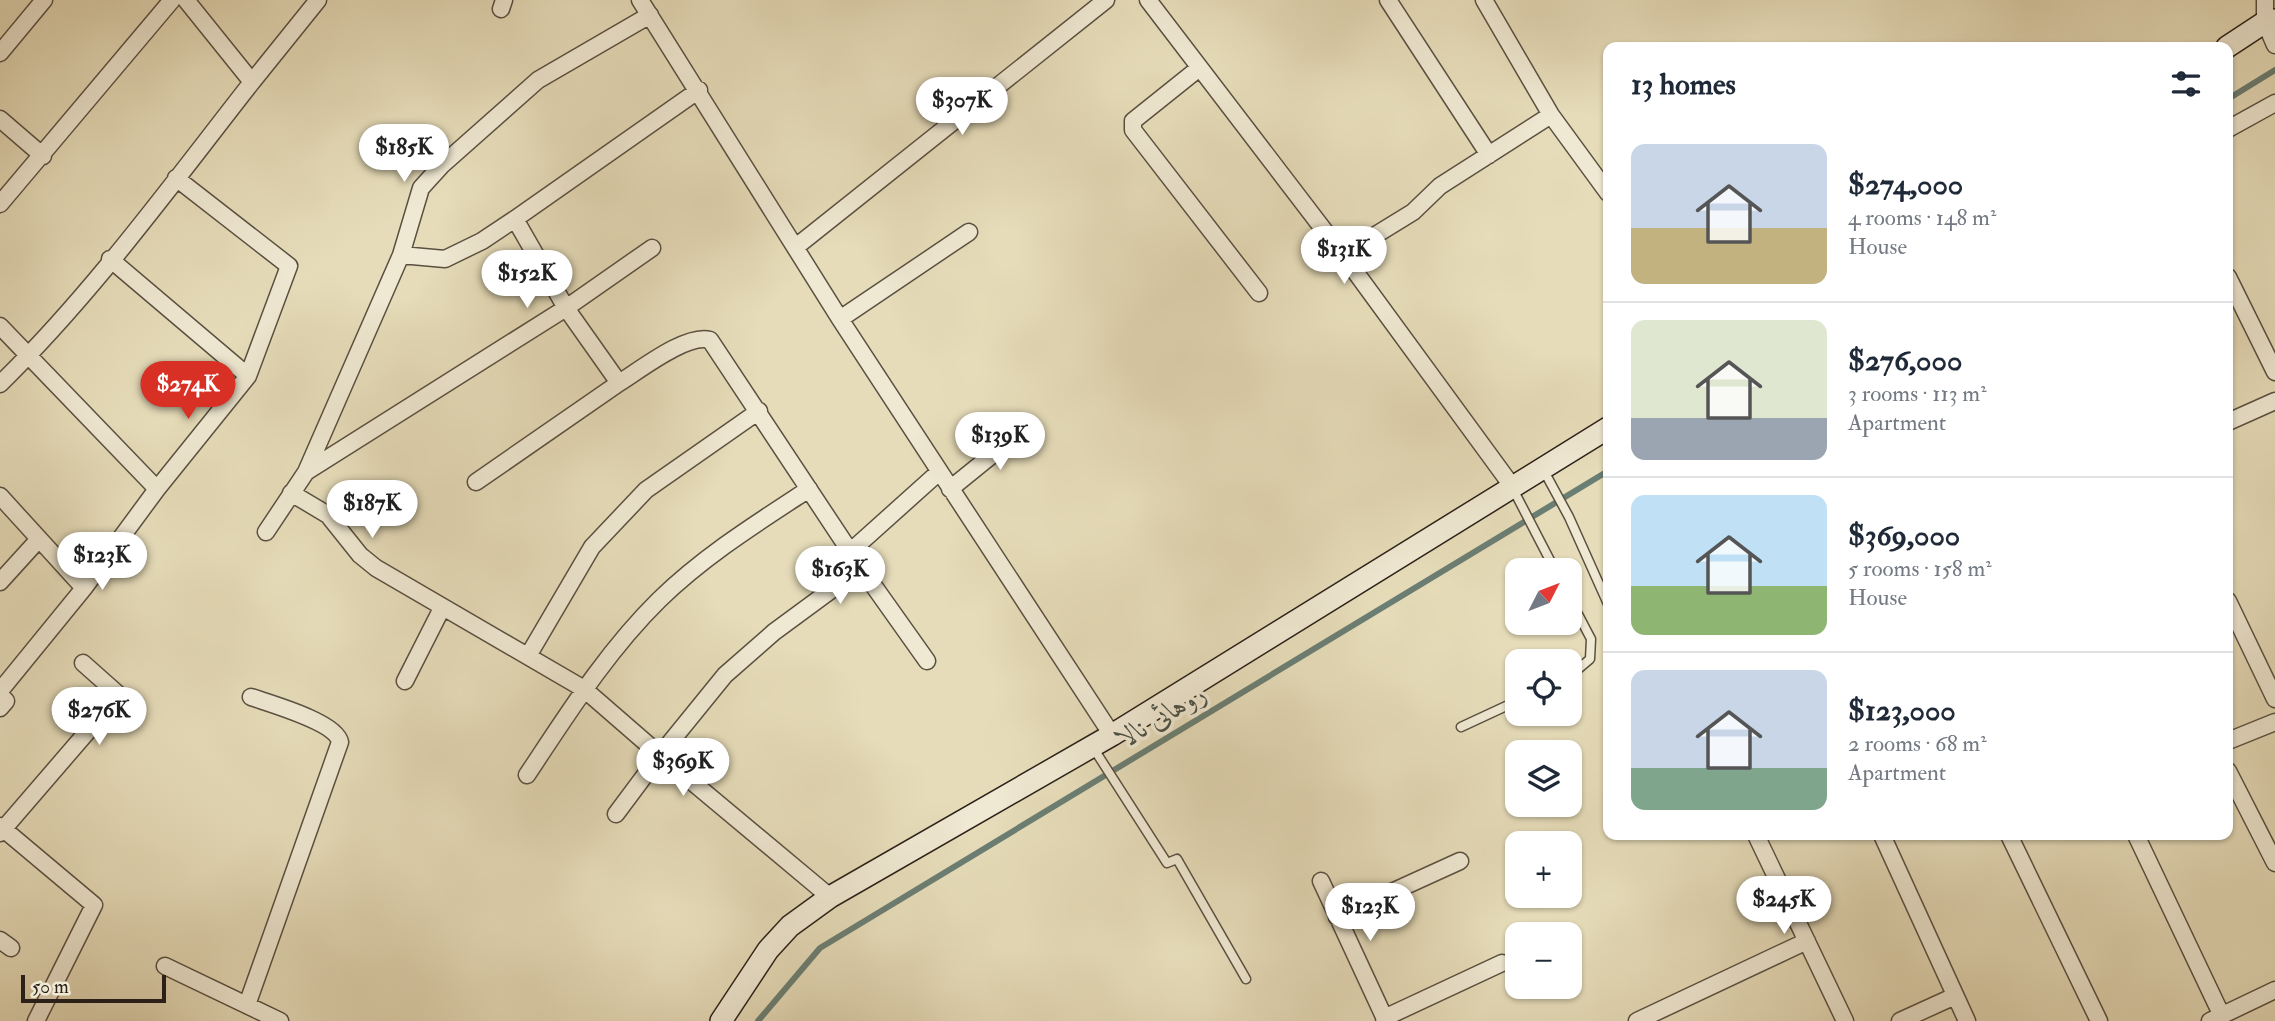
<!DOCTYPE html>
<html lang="en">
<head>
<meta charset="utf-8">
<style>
	body { margin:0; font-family:"IM FELL Double Pica",Amiri,serif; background:#f2f2f3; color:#1f2937; height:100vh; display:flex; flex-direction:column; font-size:26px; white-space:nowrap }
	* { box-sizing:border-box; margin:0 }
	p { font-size:23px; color:#747a83 }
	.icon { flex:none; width:38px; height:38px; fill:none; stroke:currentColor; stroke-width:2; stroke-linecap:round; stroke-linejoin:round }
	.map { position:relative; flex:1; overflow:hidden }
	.panel { position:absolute; left:1603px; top:42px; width:630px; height:798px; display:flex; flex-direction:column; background:#fff; border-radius:14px; box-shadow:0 2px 5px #0004 }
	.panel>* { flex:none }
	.needle { width:46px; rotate:48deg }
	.fabs { position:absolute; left:1505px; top:558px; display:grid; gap:14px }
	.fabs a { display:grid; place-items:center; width:77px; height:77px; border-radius:14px; background:#fff; box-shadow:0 2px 5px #0004; font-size:35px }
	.scale { position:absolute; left:21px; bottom:18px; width:145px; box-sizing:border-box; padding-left:7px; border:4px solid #2b2119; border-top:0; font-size:19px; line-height:24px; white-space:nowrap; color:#2b2119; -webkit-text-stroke:5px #efe8d2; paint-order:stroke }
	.price { position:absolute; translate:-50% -60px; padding:0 16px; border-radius:24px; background:#fff; color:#222; font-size:23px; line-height:46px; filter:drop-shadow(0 2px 4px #0008) }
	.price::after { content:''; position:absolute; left:50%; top:42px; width:21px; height:16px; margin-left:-10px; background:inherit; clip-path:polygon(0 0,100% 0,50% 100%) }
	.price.on { background:#d93025; color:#fff }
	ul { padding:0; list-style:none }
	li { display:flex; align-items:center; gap:21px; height:175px; padding:0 28px }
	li+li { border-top:2px solid #e0e1e3 }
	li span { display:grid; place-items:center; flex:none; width:196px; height:140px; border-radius:14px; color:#555 }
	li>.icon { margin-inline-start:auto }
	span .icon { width:84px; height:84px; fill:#fffc; stroke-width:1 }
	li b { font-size:30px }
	h2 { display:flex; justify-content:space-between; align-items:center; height:84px; padding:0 28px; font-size:30px }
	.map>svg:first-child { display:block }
</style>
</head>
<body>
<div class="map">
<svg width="2275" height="1021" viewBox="0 0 2275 1021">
	<rect width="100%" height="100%" fill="#e6dcb9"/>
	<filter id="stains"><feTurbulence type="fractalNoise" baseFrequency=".00286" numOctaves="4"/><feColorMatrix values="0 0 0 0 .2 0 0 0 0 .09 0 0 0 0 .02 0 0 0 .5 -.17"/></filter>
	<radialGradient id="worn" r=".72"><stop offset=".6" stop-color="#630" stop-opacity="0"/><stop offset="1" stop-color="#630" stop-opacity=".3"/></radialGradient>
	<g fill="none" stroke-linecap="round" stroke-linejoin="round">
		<path stroke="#6b7e73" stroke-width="6" d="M2228,99L2275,70
			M758,1021L820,948L1608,471"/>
		<defs>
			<path id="lane" d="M1544,471L1569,517L1608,604
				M1513,489L1555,570
				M1570,599L1591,639L1590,659L1570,676
				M1461,727L1517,701
				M1094,749L1167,863L1177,859L1246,979"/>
			<path id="street" d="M640,0L840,319L1112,735
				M1148,0L1343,255L1512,486
				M1388,0L1489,155
				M1484,0L1551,115L1608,193
				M2265,0V22L2275,45
				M501,9L504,0
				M0,53L44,0
				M1198,69L1133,121V130L1259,293
				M252,82L318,0
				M0,119L43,156
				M2228,129L2275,103
				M0,204L172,0
				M797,246L1106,0
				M401,255L445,259L482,241L515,219
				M1343,255L1413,212L1440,186L1551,115
				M110,259L248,376L289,266L176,178
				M2228,277L2275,372
				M840,319L969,232
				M0,326L157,489L84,588
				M619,383C640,370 687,333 710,340L861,568L927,661
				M0,384C93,293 172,184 252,82L186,0
				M2228,422L2275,401
				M306,472L401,255L421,188L441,166L538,80L650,15
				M476,482L619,383L566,308L652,248
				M157,489L248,376
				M950,489L1028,426
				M291,493L328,515L360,555L376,568L584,689L660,755L616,814
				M0,496L84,588L0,691
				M266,532L306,472L566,308L515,219L699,90
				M851,551L939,472
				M0,582L39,539
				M2228,601L2275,699
				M528,656L592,547L646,490L759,411
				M405,681L442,608
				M0,695L6,701L0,708
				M2228,741L2275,722
				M2228,771L2275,863
				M527,775C567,715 607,651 659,600C704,556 757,523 809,489
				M0,826L94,905L36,1021
				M0,833L119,695L83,663
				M1756,835L1845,1021
				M1882,835L1967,1021
				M2009,835L2099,1021
				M2136,835L2222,1016
				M1321,881L1386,1021
				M830,897L660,755L725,675L774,632L861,568
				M1337,917L1460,861
				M0,940L11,948
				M165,966L280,1021
				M247,1005L340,742C336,722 271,704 251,697
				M1384,1018L1502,963
				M1637,1021L1807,941
				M1900,1021L1955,996
				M2210,1021L2275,990"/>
			<path id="secondary" d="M2227,47L2265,22L2275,20
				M721,1021L768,950L790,926L830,897L1112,735L1608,428"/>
		</defs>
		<use href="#lane" stroke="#5a5041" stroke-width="11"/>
		<use href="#street" stroke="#5a5041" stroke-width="19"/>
		<use href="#secondary" stroke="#2b2119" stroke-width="24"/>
		<use href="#lane" stroke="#efe8d2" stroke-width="8"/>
		<use href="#street" stroke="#efe8d2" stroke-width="16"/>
		<use href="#secondary" stroke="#efe8d2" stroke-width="21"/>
	</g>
	<g text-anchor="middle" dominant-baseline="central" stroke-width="7" stroke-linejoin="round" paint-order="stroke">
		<g font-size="28" font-style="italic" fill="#4b5046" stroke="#efe8d2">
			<text transform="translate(1162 716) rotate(-31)">روہائی نالا</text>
		</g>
	</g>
	<rect width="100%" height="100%" filter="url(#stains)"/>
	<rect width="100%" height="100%" fill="url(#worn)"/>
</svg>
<div class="fabs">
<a><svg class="needle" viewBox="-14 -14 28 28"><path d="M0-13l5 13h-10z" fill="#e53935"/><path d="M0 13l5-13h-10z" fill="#747a83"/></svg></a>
<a><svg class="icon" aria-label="locate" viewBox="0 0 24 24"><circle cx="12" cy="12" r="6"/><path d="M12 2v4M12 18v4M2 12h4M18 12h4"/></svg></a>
<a><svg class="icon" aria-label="layers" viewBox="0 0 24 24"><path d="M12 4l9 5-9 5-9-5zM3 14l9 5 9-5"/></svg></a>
<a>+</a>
<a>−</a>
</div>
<div class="scale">50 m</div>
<b class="price" style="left:962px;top:137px">$307K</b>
<b class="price" style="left:404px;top:184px">$185K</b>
<b class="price" style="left:1344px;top:286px">$131K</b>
<b class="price" style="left:527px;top:310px">$152K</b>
<b class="price on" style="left:188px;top:421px">$274K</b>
<b class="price" style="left:1000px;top:472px">$139K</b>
<b class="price" style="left:372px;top:540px">$187K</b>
<b class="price" style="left:102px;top:592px">$123K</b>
<b class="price" style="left:840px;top:606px">$163K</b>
<b class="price" style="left:99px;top:747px">$276K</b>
<b class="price" style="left:683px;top:798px">$369K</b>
<b class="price" style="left:1784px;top:936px">$245K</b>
<b class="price" style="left:1370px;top:943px">$123K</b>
<section class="panel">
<h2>13 homes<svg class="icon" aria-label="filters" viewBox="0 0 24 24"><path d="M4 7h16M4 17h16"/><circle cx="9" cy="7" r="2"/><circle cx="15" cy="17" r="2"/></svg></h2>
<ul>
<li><span style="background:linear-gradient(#c9d6e8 60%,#c2b280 0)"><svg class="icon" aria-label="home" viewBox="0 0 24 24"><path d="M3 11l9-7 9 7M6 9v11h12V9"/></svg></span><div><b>$274,000</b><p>4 rooms · 148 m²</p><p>House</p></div></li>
<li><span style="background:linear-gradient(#dfe7d0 70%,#9aa5b1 0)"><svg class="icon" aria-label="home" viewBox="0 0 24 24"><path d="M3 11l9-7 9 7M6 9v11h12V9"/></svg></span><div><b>$276,000</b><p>3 rooms · 113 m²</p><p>Apartment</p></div></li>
<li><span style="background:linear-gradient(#bfe0f5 65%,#8fb573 0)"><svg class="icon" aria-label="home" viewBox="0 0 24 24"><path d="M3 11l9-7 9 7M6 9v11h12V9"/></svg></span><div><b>$369,000</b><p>5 rooms · 158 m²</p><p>House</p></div></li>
<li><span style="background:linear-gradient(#c9d6e8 70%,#7fa58c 0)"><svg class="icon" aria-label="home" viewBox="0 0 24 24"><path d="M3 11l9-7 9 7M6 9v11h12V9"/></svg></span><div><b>$123,000</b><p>2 rooms · 68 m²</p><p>Apartment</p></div></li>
</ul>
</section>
</div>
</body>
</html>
